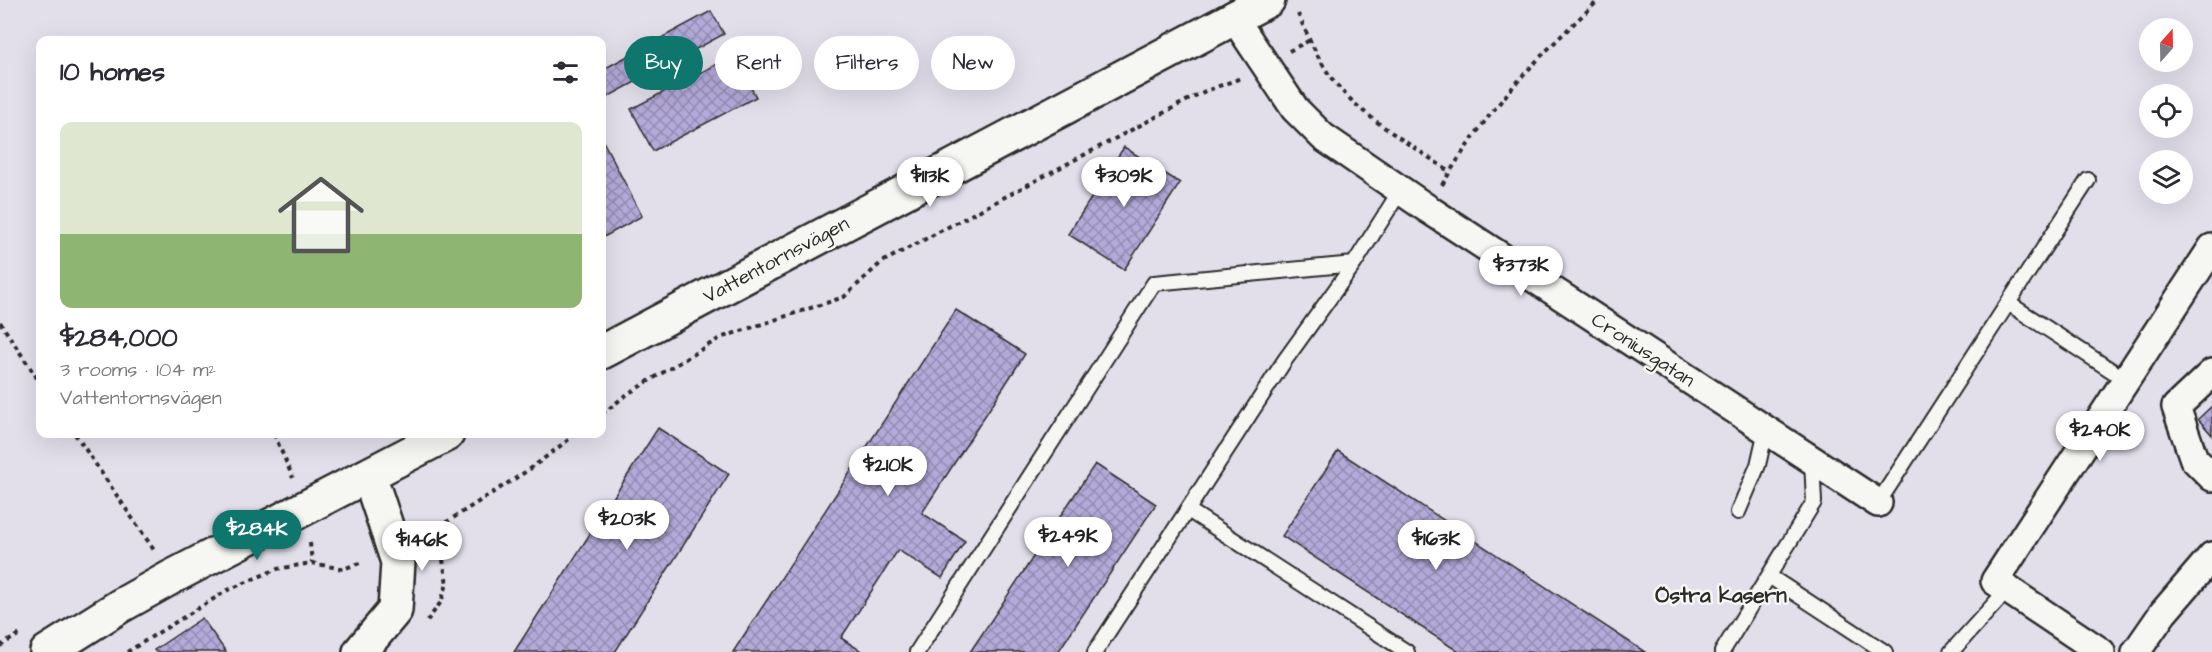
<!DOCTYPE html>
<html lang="en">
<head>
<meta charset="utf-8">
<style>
	body { margin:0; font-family:"Architects Daughter",sans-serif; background:#f7f7f7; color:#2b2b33; height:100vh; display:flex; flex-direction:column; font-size:22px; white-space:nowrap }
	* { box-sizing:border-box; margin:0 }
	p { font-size:20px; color:#7c7c81 }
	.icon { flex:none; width:33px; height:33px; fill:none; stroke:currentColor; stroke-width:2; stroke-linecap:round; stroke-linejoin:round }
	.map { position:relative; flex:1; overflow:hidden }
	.panel { position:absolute; left:36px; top:36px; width:570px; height:402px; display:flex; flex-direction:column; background:#fff; border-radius:12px; box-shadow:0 6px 24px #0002 }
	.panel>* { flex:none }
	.top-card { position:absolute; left:624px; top:36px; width:570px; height:54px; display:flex; gap:12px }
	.needle { width:39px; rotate:20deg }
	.controls { position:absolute; left:2139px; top:18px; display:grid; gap:12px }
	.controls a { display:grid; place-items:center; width:54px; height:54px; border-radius:50%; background:#fff; box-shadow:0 6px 24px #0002; font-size:30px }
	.price { position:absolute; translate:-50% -51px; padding:0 14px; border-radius:21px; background:#fff; color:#222; font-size:20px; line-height:39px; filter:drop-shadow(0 2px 3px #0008) }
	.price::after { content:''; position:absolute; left:50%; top:36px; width:18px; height:14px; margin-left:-9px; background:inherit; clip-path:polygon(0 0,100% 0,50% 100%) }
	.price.selected { background:#0f766e; color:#fff }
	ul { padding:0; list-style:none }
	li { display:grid; align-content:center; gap:12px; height:318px; padding:0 24px }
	li span { display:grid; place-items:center; height:186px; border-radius:12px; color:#555 }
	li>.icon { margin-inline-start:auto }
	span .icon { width:108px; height:108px; fill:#fffc; stroke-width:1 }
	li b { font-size:26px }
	h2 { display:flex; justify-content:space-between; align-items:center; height:72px; padding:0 24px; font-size:26px }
	.tag { padding:0 21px; border-radius:27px; background:#fff; box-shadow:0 6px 24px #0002; font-size:21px; line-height:54px }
	.tag.selected { background:#0f766e; color:#fff }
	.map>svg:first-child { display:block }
</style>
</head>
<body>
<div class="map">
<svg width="2212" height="652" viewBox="0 0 2212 652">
	<defs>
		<pattern id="building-cross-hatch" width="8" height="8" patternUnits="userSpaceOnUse" patternTransform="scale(1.5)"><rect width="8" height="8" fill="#b4aada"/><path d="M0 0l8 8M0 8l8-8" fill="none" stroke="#938bb1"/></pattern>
	</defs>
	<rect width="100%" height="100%" fill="#e2dfeb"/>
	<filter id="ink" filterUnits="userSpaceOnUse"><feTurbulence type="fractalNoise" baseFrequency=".0167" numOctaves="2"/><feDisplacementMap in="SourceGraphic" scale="12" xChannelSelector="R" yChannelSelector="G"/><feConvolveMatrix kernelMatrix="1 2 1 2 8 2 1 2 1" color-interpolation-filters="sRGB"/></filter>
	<g filter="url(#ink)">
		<path fill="url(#building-cross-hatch)" stroke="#2b2b2b" stroke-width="1.5" d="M711,11L724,34L602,100V70Z
			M734,55L756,97L653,151L631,109Z
			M602,139L642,216L602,238Z
			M1124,147L1180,183L1124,270L1068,234Z
			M956,310L1025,354L922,513L965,541L942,578L898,550L841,638L863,652H733Z
			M2212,406V435L2198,419Z
			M658,428L729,474L615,652H514Z
			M1338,451L1645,652H1459L1282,536Z
			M1095,464L1156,504L1058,652H970Z
			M202,618L226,652H156L154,650Z"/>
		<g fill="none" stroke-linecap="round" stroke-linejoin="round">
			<defs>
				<path id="service" d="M2008,303L2126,380
					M1878,503L2088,180
					M1188,510L1407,652
					M1738,512L1758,465L1766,430
					M1769,576L1885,652
					M917,652L1154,283L1354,264L1400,191
					M1095,652L1285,360L1354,264
					M1722,652L1814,502L1812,460
					M1951,652L2007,590"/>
				<path id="minor" d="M1234,18L1295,109L1323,137L1428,209L1878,503
					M2212,373L2176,407L2194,459L2212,477
					M2101,652L1995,581L2212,248
					M2136,652L2163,613L2212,556"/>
				<path id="tertiary" d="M602,352L1234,18
					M47,652L120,606L170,578L447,434
					M360,652L395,610L398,562L369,475"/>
				<path id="secondary" d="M1234,18L1268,0"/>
			</defs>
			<use href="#service" stroke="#2b2b2b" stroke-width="18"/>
			<use href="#minor" stroke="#2b2b2b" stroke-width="32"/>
			<use href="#tertiary" stroke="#2b2b2b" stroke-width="38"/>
			<use href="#secondary" stroke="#2b2b2b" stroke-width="38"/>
			<path stroke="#2b2b2b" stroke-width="4" stroke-dasharray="4.5 4.5" stroke-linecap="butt" d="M1298,14C1308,36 1318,60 1333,80C1361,117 1412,145 1450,172
				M1289,51L1310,40
				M1442,185C1486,111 1536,58 1599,0
				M0,322L40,383
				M602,414L629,393L720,338L844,297L882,262L1203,92L1241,78
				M75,434L154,550
				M274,434L293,478
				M423,537L530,469L576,434
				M310,543L312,563
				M427,621L441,602L447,584L438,529
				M0,646L20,634
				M127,652L228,590L277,569L312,563L343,569L363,562"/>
			<use href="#service" stroke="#f6f6f2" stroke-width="14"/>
			<use href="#minor" stroke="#f6f6f2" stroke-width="27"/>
			<use href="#tertiary" stroke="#f6f6f2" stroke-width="33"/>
			<use href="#secondary" stroke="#f6f6f2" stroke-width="33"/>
		</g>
	</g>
	<g text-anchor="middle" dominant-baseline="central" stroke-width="5" stroke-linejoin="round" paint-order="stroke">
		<g font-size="20" fill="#2b2b2b" stroke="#f6f6f2">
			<text transform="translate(776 260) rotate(-28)">Vattentornsvägen</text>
			<text transform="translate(1643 350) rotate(33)">Croniusgatan</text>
		</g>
		<g font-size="21" font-weight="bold" fill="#2b2b2b" stroke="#f6f6f2">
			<text x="1721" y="595">Östra kasern</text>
		</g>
	</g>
</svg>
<div class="controls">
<a><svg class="needle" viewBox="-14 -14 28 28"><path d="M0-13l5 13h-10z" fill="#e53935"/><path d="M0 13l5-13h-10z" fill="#7c7c81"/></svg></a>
<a><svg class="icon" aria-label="locate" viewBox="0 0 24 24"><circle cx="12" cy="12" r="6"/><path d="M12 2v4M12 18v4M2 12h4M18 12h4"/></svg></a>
<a><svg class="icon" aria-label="layers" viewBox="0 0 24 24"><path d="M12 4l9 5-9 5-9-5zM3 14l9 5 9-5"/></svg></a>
</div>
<b class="price" style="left:930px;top:208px">$113K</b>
<b class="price" style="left:1124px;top:208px">$309K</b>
<b class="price" style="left:1521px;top:297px">$373K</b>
<b class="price" style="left:2100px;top:462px">$240K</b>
<b class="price" style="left:888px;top:497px">$210K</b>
<b class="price" style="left:627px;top:551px">$203K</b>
<b class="price selected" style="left:257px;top:561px">$284K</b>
<b class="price" style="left:1068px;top:568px">$249K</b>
<b class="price" style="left:1436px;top:571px">$163K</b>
<b class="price" style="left:422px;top:572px">$146K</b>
<div class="top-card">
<a class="tag selected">Buy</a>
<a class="tag">Rent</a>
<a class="tag">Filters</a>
<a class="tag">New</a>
</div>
<section class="panel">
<h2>10 homes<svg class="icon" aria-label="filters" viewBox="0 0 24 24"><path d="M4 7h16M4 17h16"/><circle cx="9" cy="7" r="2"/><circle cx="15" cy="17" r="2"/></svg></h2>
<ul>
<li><span style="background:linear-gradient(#dfe7d0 60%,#8fb573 0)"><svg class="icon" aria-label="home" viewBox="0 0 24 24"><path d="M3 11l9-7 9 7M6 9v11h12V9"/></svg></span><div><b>$284,000</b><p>3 rooms · 104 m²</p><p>Vattentornsvägen</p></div></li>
</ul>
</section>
</div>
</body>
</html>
